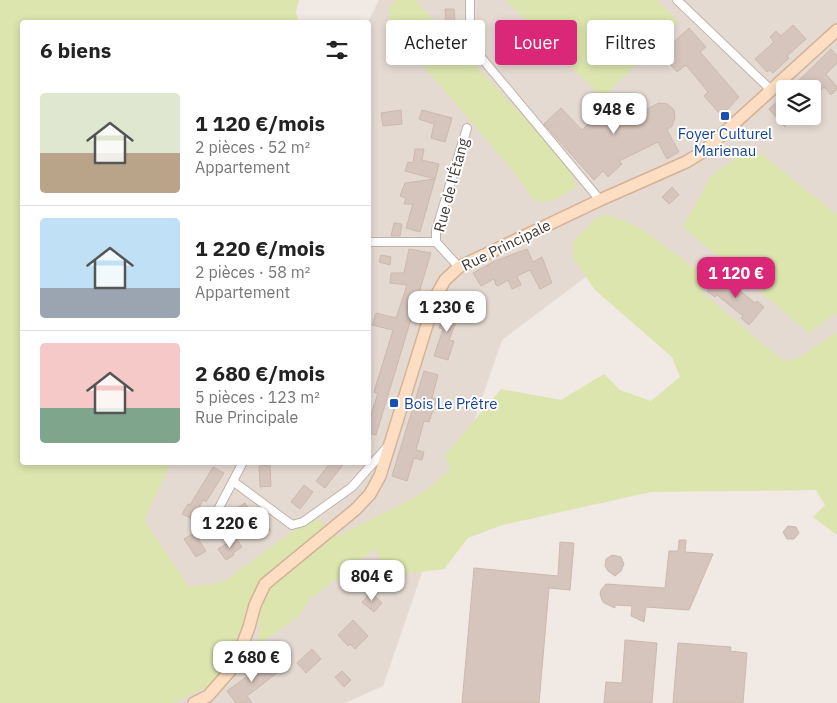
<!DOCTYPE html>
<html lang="fr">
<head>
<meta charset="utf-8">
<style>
	body { margin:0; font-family:"IBM Plex Sans",sans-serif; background:#f2f2f2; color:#222; height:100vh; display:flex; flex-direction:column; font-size:19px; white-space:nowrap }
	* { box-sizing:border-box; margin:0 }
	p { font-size:16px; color:#767676 }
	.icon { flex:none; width:28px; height:28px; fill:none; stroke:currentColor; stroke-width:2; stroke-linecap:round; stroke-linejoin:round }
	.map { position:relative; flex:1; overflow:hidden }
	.drawer { position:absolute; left:20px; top:20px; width:351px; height:445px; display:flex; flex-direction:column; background:#fff; border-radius:5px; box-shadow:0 2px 8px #0003 }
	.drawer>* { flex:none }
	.top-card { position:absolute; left:386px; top:20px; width:375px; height:45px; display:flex; gap:10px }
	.fabs { position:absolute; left:776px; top:80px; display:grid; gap:10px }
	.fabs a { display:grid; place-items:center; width:45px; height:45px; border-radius:5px; background:#fff; box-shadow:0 2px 8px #0003; font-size:25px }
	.price { position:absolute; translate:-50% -42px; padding:0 11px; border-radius:10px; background:#fff; color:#222; font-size:16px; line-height:32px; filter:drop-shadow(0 1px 2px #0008) }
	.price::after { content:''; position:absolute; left:50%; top:30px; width:15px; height:11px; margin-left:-8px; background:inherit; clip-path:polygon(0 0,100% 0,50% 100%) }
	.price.current { background:#db2777; color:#fff }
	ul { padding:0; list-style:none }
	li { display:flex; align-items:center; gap:15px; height:125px; padding:0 20px }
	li+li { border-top:1px solid #e0e0e0 }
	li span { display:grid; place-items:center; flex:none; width:140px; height:100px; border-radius:5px; color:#555 }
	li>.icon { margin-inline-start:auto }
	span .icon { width:60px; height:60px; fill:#fffc; stroke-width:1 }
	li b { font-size:21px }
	h2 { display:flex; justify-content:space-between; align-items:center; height:60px; padding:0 20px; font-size:21px }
	.pill { padding:0 18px; border-radius:5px; background:#fff; box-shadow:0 2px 8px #0003; font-size:18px; line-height:45px }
	.pill.current { background:#db2777; color:#fff }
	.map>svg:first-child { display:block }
</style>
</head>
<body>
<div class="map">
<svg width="837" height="703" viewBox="0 0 837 703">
	<rect width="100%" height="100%" fill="#f1e9e4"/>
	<path fill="#e5dad2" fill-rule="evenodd" d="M379,0H837V332L788,378L635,240L502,340L383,686L345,703H160L144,520L171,463L369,462L368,22ZM785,89H812V116H785Z"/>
	<path fill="#dbe5ad" d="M0,0H299L296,12L299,22H22V462L171,463L144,520L189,587L223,582L292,532L319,519L338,536L418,496L450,470L445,455L501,389L561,400L604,374L620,390L651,401L680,377L672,357L595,290L573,257V242L595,219L608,215L639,227L700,272L703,293L782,360L796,359L837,332V535L813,517L825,505L816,490L651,492L502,525L468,538L444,569L389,576L375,549L309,600L298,617L258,645L260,622L239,633L229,661L209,686L173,703H0Z
		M396,0H415L567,164L577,187L552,201H535L504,160L389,26L390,6Z
		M506,0H657L679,22L602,98Z
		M752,146L837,215V313L809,333L683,227L711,176Z"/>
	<path fill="#d6c5bc" stroke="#cdb8ad" d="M445,9H454L455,23H446Z
		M793,25L806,39L787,56L789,58L773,73L770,70L767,72L755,59L774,42L770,37L776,31L781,36Z
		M689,28L706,47L700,52L739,97L726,111L725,109L720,114L704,96L708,92L686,65L677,72L661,54Z
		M831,49L837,56V63L826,74L837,87V89L831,95L824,87L815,95L812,93V89H790Z
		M623,94L635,115L659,103L667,104L671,107L674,110L675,118L672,126L667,130L679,152L667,159L658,142L619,161L622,164L608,177L603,171L594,180L544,124L561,108L582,130L603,110L601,106Z
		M785,94V116H794L785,125V127L769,109Z
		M401,110L402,124L383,126L381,113Z
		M422,110L452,118L445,142L431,138L434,124L419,119Z
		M415,149H424L422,160L439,164L435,179L405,171L408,162L413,163Z
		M435,179L420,232L406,228L413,204H404L406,198L400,196L405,183Z
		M672,187L679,195L669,204L662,197Z
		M394,223L402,224L400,236H391Z
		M409,249L431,253L376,435L369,433V420L378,393L374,392L393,330L372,325L376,313L396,318L407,285L390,283L391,273H404Z
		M527,249L533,262L542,257L552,283L540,289L530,270L517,276L521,285L512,289L508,280L498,286L496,285L494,279L481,286L473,273L495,261Z
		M381,255L391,257L390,265L379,262Z
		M722,273L730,279L728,281L755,303L757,301L764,307L749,325L741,318L743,316L717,295L715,297L707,291Z
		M446,306L460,312L449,340L454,341L448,360L434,356L443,329L439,328L442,320H440Z
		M424,371L438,375L432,398L437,399L429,422L424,421L416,450L424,452L422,460L414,458L407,481L392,476Z
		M331,462H345L325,488L316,481Z
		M270,465L271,486L260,487L259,466Z
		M213,467L224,473L206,502L203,500L193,519L182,514L188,504L190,505Z
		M304,485L313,492L300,509L291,502Z
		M245,503L251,512L240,518L235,509Z
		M264,520L270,530L260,536L254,526Z
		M788,526L796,527L799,533L794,539H787L783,532Z
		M194,533L206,551L196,557L184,539Z
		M236,538L242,547L233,553L234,555L226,560L218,549Z
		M679,540H686L685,552L713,554L689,610L646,607L644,622L631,616L632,606L615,605V608L604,603L602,600L600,594L601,590L606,584L665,588L669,551H678Z
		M560,542L574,543L570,590L549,588L539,703H462L474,568L558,576Z
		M612,555L621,557L624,564L621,571L615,576L608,571L605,566L606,559Z
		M371,592L382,603L374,612L362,602Z
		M353,620L368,636L355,649L350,644L348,646L338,635Z
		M625,640L657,643L652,703H604L606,682L622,683Z
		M678,643L731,647L730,651L747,653L743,703H673Z
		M312,649L321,659L306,673L297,663Z
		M268,661L277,673L247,696L252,703H236L227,691Z
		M342,671L351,680L344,687L335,677Z"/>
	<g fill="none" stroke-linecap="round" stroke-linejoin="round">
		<defs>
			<path id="street" d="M470,0V44L600,200
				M677,0L771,90
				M369,242H436
				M459,267L436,242V231L467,128
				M234,482L292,525L303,522L352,487L388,446
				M216,530L211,523L243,462"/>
			<path id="secondary" d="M194,703L208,696L229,672L237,659L249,627L255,605L265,584L356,509L370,494L380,476L436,296L445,280L459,267L600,200L686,162L704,151L837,30"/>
		</defs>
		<use href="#street" stroke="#bfb2aa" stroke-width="10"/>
		<use href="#secondary" stroke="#d4b296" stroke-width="14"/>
		<use href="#street" stroke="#fff" stroke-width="8"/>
		<use href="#secondary" stroke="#fddec2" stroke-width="11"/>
	</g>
	<g fill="#1a4fb4" stroke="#fff" stroke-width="2">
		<rect x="720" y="111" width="10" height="10" rx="2.5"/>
		<rect x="389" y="398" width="10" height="10" rx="2.5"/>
	</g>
	<g text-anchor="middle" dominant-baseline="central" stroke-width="4" stroke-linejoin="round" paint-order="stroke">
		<g font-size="15" fill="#164399" stroke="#fff">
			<text x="725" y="133">Foyer Culturel<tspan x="725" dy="17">Marienau</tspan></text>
			<text x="404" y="403" text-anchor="start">Bois Le Prêtre</text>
		</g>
		<g font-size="15" fill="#433934" stroke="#fff">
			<text transform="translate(451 185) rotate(-75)">Rue de l'Étang</text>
			<text transform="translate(506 245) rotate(-26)">Rue Principale</text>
		</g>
	</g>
</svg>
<div class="fabs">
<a><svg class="icon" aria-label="layers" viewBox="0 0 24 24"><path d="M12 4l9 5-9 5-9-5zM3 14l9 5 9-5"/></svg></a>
</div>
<b class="price" style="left:614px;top:135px">948 €</b>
<b class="price current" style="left:736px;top:299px">1 120 €</b>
<b class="price" style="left:447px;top:333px">1 230 €</b>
<b class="price" style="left:230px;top:549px">1 220 €</b>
<b class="price" style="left:372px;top:602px">804 €</b>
<b class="price" style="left:252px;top:683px">2 680 €</b>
<div class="top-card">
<a class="pill">Acheter</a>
<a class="pill current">Louer</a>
<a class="pill">Filtres</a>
</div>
<section class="drawer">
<h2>6 biens<svg class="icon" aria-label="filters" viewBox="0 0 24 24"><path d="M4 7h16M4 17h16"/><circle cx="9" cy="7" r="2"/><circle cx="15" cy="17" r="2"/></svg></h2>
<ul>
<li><span style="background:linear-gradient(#dfe7d0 60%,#b9a48a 0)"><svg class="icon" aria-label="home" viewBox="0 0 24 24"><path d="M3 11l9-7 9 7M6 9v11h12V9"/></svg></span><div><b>1 120 €/mois</b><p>2 pièces · 52 m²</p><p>Appartement</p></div></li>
<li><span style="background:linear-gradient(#bfe0f5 70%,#9aa5b1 0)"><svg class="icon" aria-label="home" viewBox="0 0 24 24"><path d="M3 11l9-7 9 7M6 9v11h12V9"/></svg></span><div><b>1 220 €/mois</b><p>2 pièces · 58 m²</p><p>Appartement</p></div></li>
<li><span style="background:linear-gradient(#f6c9c9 65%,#7fa58c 0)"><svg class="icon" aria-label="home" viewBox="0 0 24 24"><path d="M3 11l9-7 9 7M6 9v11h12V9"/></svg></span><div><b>2 680 €/mois</b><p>5 pièces · 123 m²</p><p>Rue Principale</p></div></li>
</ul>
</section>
</div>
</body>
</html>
